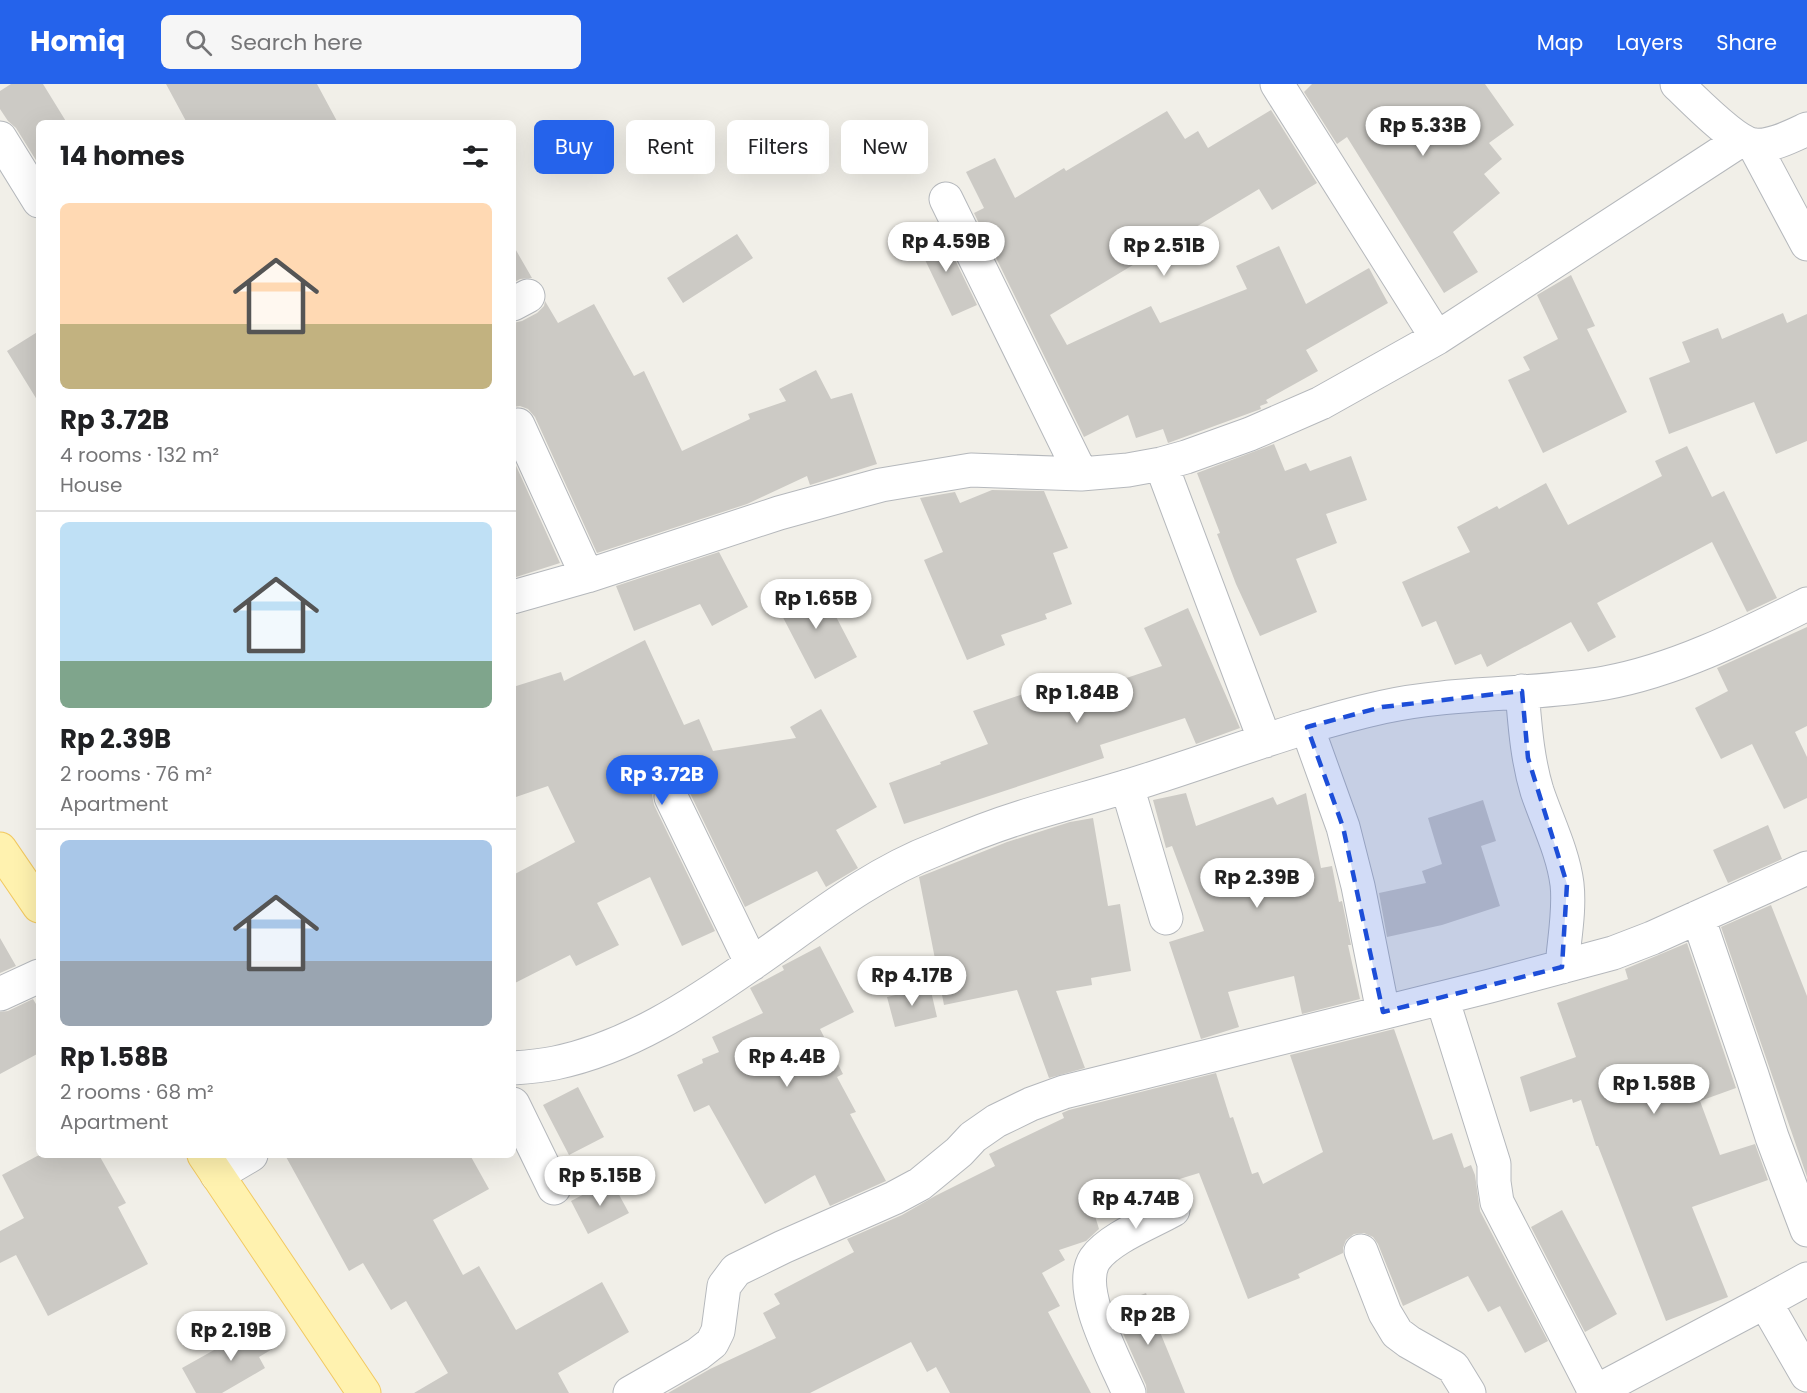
<!DOCTYPE html>
<html lang="en">
<head>
<meta charset="utf-8">
<style>
	body { margin:0; font-family:Poppins,sans-serif; background:#f6f6f6; color:#202124; height:100vh; display:flex; flex-direction:column; font-size:22px; white-space:nowrap }
	* { box-sizing:border-box; margin:0 }
	p { font-size:20px; color:#757577 }
	.icon { flex:none; width:33px; height:33px; fill:none; stroke:currentColor; stroke-width:2; stroke-linecap:round; stroke-linejoin:round }
	.map { position:relative; flex:1; overflow:hidden }
	.sheet { position:absolute; left:36px; top:36px; width:480px; height:1038px; display:flex; flex-direction:column; background:#fff; border-radius:9px; box-shadow:0 6px 24px #0002 }
	.sheet>* { flex:none }
	.guide { position:absolute; left:534px; top:36px; width:570px; height:54px; display:flex; gap:12px }
	.price { position:absolute; translate:-50% -51px; padding:0 14px; border-radius:21px; background:#fff; color:#222; font-size:20px; line-height:39px; filter:drop-shadow(0 2px 3px #0008) }
	.price::after { content:''; position:absolute; left:50%; top:36px; width:18px; height:14px; margin-left:-9px; background:inherit; clip-path:polygon(0 0,100% 0,50% 100%) }
	.price.current { background:#2563eb; color:#fff }
	ul { padding:0; list-style:none }
	li { display:grid; align-content:center; gap:12px; height:318px; padding:0 24px }
	li+li { border-top:2px solid #e0e0e0 }
	li span { display:grid; place-items:center; height:186px; border-radius:9px; color:#555 }
	li>.icon { margin-inline-start:auto }
	span .icon { width:108px; height:108px; fill:#fffc; stroke-width:1 }
	li b { font-size:26px }
	h2 { display:flex; justify-content:space-between; align-items:center; height:72px; padding:0 24px; font-size:26px }
	.chip { padding:0 21px; border-radius:9px; background:#fff; box-shadow:0 6px 24px #0002; font-size:21px; line-height:54px }
	.chip.current { background:#2563eb; color:#fff }
	header { display:flex; align-items:center; gap:36px; box-sizing:border-box; height:84px; padding:0 30px; background:#2563eb; color:#fff }
	header strong { font-size:28px }
	nav { display:flex; gap:33px; margin-inline-start:auto; font-size:21px }
	.search { width:420px; height:54px; background:#f6f6f6; display:flex; align-items:center; gap:15px; box-sizing:border-box; padding:0 21px; border-radius:9px; color:#757577; font-size:22px }
	.map>svg:first-child { display:block }
</style>
</head>
<body>
<header>
<strong>Homiq</strong>
<div class="search"><svg class="icon" aria-label="search" viewBox="0 0 24 24"><circle cx="10" cy="10" r="6"/><path d="M15 15l6 6"/></svg>Search here</div>
<nav><a>Map</a><a>Layers</a><a>Share</a></nav>
</header>
<div class="map">
<svg width="1807" height="1309" viewBox="0 0 1807 1309">
	<rect width="100%" height="100%" fill="#f1efe8"/>
	<path fill="#cccac5" d="M11,0H43L67,39H39V81L16,44L8,37L0,25V7Z
		M166,0H317L338,39H187Z
		M1312,0H1485L1514,41L1489,59L1502,75L1484,90L1500,109L1453,148L1478,188L1444,209L1347,53L1337,60L1304,8Z
		M1271,26L1317,99L1272,126L1259,105L1050,231L1067,261L1151,222L1160,239L1247,205L1236,182L1279,162L1306,220L1369,184L1388,219L1306,266L1318,287L1266,316L1268,319L1260,322L1261,325L1168,359L1163,345L1136,354L1128,331L1084,353L974,129L984,124L966,88L995,74L1015,114L1064,84L1066,87L1167,27L1185,55L1198,47L1208,64Z
		M940,145L977,221L952,232L916,157Z
		M737,150L753,174L683,219L667,194Z
		M513,161L532,194L520,195L513,199Z
		M1571,191L1595,242L1587,245L1627,328L1543,369L1508,296L1530,286L1523,273L1558,255L1537,211Z
		M545,217L558,239L594,220L634,292L644,287L682,367L750,335L748,330L786,317L779,305L816,286L831,315L852,309L877,380L810,401L807,392L747,420L597,469L535,333L528,325L520,322L513,323V239L522,237L537,229L544,222Z
		M1783,229L1787,239L1807,230V357L1776,370L1754,318L1669,350L1649,294L1690,278L1682,258L1718,244L1722,255Z
		M39,247V319L7,267Z
		M1274,360L1285,387L1306,379L1310,387L1351,372L1367,416L1326,430L1337,459L1296,475L1317,528L1260,552L1236,500L1217,450L1220,449L1197,389Z
		M1687,362L1712,413L1724,407L1777,514L1747,528L1712,458L1597,519L1616,553L1588,568L1571,538L1487,583L1481,570L1455,581L1436,537L1422,543L1402,498L1470,468L1457,443L1497,422L1499,425L1546,399L1568,441L1662,392L1655,377Z
		M513,375L560,479L513,494Z
		M992,406L1044,407L1068,464L1053,469L1072,520L1045,530L1047,535L1001,551L1005,561L967,576L924,476L943,468L920,414L955,408L960,419Z
		M719,468L748,523L712,542L700,520L634,547L616,502Z
		M818,498L857,573L815,595L776,520Z
		M1188,524L1240,644L1196,660L1185,634L1100,661L1104,674L904,740L889,699L941,680L940,678L988,660L973,627L1076,592L1082,609L1162,582L1144,544Z
		M1807,543V642L1795,648L1807,673V714L1784,725L1752,660L1721,675L1695,624L1728,607L1717,584Z
		M645,556L684,641L699,635L713,667L796,654L790,643L821,625L877,723L836,746L858,784L826,803L817,787L745,823L688,705L681,697L673,694L663,696L655,703L652,711L654,721L715,847L682,862L650,793L597,819L619,861L576,882L570,871L513,900V791L575,758L548,702L513,714V603L561,588L564,597Z
		M1186,709L1196,742L1273,713L1277,721L1306,709L1321,784L1332,782L1339,818L1342,817L1351,861H1348L1360,915L1302,930L1294,892L1228,908L1239,943L1201,955L1169,858L1204,847L1172,762L1166,764L1153,716Z
		M1483,716L1496,757L1481,762L1500,822L1442,841L1387,853L1379,809L1426,799L1422,787L1442,780L1428,734Z
		M1093,734L1108,822L1120,820L1131,887L1091,894L1092,901L1056,907L1085,984L1049,994L1017,906L944,921L919,793L1007,758L1070,738Z
		M1768,741L1782,775L1728,799L1713,766Z
		M1771,821L1807,912V1093L1721,843Z
		M0,854L16,882L0,889Z
		M1687,859L1736,1004L1700,1017L1720,1071L1755,1060L1768,1096L1692,1123L1728,1213L1666,1237L1598,1062H1596L1581,1016L1573,1019L1572,1015L1530,1028L1520,993L1576,973L1557,919L1628,895L1625,885Z
		M820,862L854,928L820,945L843,990L837,993L856,1028L850,1030L886,1097L830,1122L815,1091L765,1120L709,1021L694,1028L677,991L703,979L702,975L719,968L712,953L763,929L750,904L784,886L782,882Z
		M930,903L937,933L895,943L887,913Z
		M33,915L39,925V969L0,990V928L8,927Z
		M1394,945L1433,1056L1452,1049L1464,1084L1471,1081L1475,1091L1480,1127L1548,1257L1525,1269L1500,1222L1488,1228L1468,1192L1403,1222L1378,1160L1373,1153L1364,1149L1354,1150L1346,1156L1343,1164V1169L1298,1190L1300,1194L1248,1215L1199,1089L1092,1122L1099,1145L1086,1157L1059,1166L1065,1176L1042,1189L1060,1222L1048,1228L1091,1309H950L936,1283L927,1288L911,1258L810,1309H668L710,1285L776,1254L763,1229L780,1220L774,1210L854,1168L847,1155L902,1131L935,1112L995,1082L989,1070L1064,1034L1062,1029L1069,1026L1216,989L1230,1034L1233,1033L1252,1090L1258,1088L1263,1100L1323,1068L1290,971Z
		M578,1003L604,1053L569,1071L543,1021Z
		M39,1071H99L126,1119L118,1123L148,1180L48,1232L16,1171L0,1179V1147L24,1134L2,1091Z
		M285,1071H470L489,1105L433,1136L463,1191L479,1182L516,1246L602,1198L629,1248L558,1289L569,1309H414L448,1289L406,1217L391,1226L363,1179L349,1187Z
		M611,1096L629,1129L588,1150L571,1117Z
		M1562,1126L1617,1230L1585,1248L1531,1143Z
		M1146,1209L1160,1248L1185,1309H1147L1146,1301L1125,1254L1113,1222Z
		M266,1237L279,1261L259,1273L265,1284L222,1309H196L182,1284Z"/>
	<g fill="none" stroke-linecap="round" stroke-linejoin="round">
		<defs>
			<path id="minor" d="M1277,0L1437,254
				M1677,0C1693,15 1734,58 1754,61C1771,63 1792,52 1807,45
				M0,54L39,117
				M1754,61L1807,160
				M946,115L1081,390
				M513,220L528,212
				M518,341L587,492
				M1161,380L1265,657
				M513,513L587,492L779,429L881,401L971,386L1081,390L1128,386L1161,380L1186,373L1250,350L1321,319L1437,254L1741,56
				M1522,607C1525,641 1527,674 1537,707C1547,737 1563,768 1567,800C1570,827 1564,856 1562,883
				M1307,643L1343,743L1358,802L1383,928
				M1127,702L1166,834
				M671,713L752,880
				M1698,833L1752,991L1772,1053L1807,1146
				M0,910L39,892
				M1442,914L1494,1080V1098L1497,1118L1595,1308
				M513,984C527,983 541,982 555,979C628,964 693,921 753,879C812,838 869,791 937,765C965,753 993,742 1022,733C1066,719 1112,708 1156,693C1231,669 1306,640 1383,623C1456,607 1532,612 1605,599C1676,586 1743,552 1807,520
				M513,1020L554,1104
				M217,1091L251,1071
				M1361,1167L1385,1229L1397,1249L1409,1258L1453,1283L1469,1309
				M1765,1218L1807,1195
				M630,1309L698,1270L712,1259L718,1247L724,1202L736,1186L783,1163L894,1114L920,1100L959,1068L973,1053L996,1037L1031,1020L1064,1008L1490,902L1613,869L1652,854L1807,784
				M1129,1309C1116,1278 1075,1205 1095,1175C1110,1154 1150,1139 1173,1126
				M1593,1309L1765,1218L1807,1291"/>
			<path id="major" d="M0,765L39,822
				M204,1071L364,1309"/>
		</defs>
		<use href="#minor" stroke="#b5b8bc" stroke-width="35"/>
		<use href="#major" stroke="#f2c960" stroke-width="35"/>
		<use href="#minor" stroke="#fff" stroke-width="33"/>
		<use href="#major" stroke="#fff2af" stroke-width="33"/>
	</g>
	<path fill="#1d4ed8" fill-opacity="0.2" stroke="#1d4ed8" stroke-width="4.5" stroke-dasharray="12 8" stroke-linejoin="round" d="M1522,607L1528,674L1567,800L1562,883L1383,928L1343,743L1307,643L1382,623Z"/>
</svg>
<b class="price" style="left:1423px;top:73px">Rp 5.33B</b>
<b class="price" style="left:946px;top:189px">Rp 4.59B</b>
<b class="price" style="left:1164px;top:193px">Rp 2.51B</b>
<b class="price" style="left:816px;top:546px">Rp 1.65B</b>
<b class="price" style="left:1077px;top:640px">Rp 1.84B</b>
<b class="price current" style="left:662px;top:722px">Rp 3.72B</b>
<b class="price" style="left:1257px;top:825px">Rp 2.39B</b>
<b class="price" style="left:912px;top:923px">Rp 4.17B</b>
<b class="price" style="left:787px;top:1004px">Rp 4.4B</b>
<b class="price" style="left:1654px;top:1031px">Rp 1.58B</b>
<b class="price" style="left:600px;top:1123px">Rp 5.15B</b>
<b class="price" style="left:1136px;top:1146px">Rp 4.74B</b>
<b class="price" style="left:1148px;top:1262px">Rp 2B</b>
<b class="price" style="left:231px;top:1278px">Rp 2.19B</b>
<div class="guide">
<a class="chip current">Buy</a>
<a class="chip">Rent</a>
<a class="chip">Filters</a>
<a class="chip">New</a>
</div>
<section class="sheet">
<h2>14 homes<svg class="icon" aria-label="filters" viewBox="0 0 24 24"><path d="M4 7h16M4 17h16"/><circle cx="9" cy="7" r="2"/><circle cx="15" cy="17" r="2"/></svg></h2>
<ul>
<li><span style="background:linear-gradient(#ffd9b3 65%,#c2b280 0)"><svg class="icon" aria-label="home" viewBox="0 0 24 24"><path d="M3 11l9-7 9 7M6 9v11h12V9"/></svg></span><div><b>Rp 3.72B</b><p>4 rooms · 132 m²</p><p>House</p></div></li>
<li><span style="background:linear-gradient(#bfe0f5 75%,#7fa58c 0)"><svg class="icon" aria-label="home" viewBox="0 0 24 24"><path d="M3 11l9-7 9 7M6 9v11h12V9"/></svg></span><div><b>Rp 2.39B</b><p>2 rooms · 76 m²</p><p>Apartment</p></div></li>
<li><span style="background:linear-gradient(#a9c7e8 65%,#9aa5b1 0)"><svg class="icon" aria-label="home" viewBox="0 0 24 24"><path d="M3 11l9-7 9 7M6 9v11h12V9"/></svg></span><div><b>Rp 1.58B</b><p>2 rooms · 68 m²</p><p>Apartment</p></div></li>
</ul>
</section>
</div>
</body>
</html>
